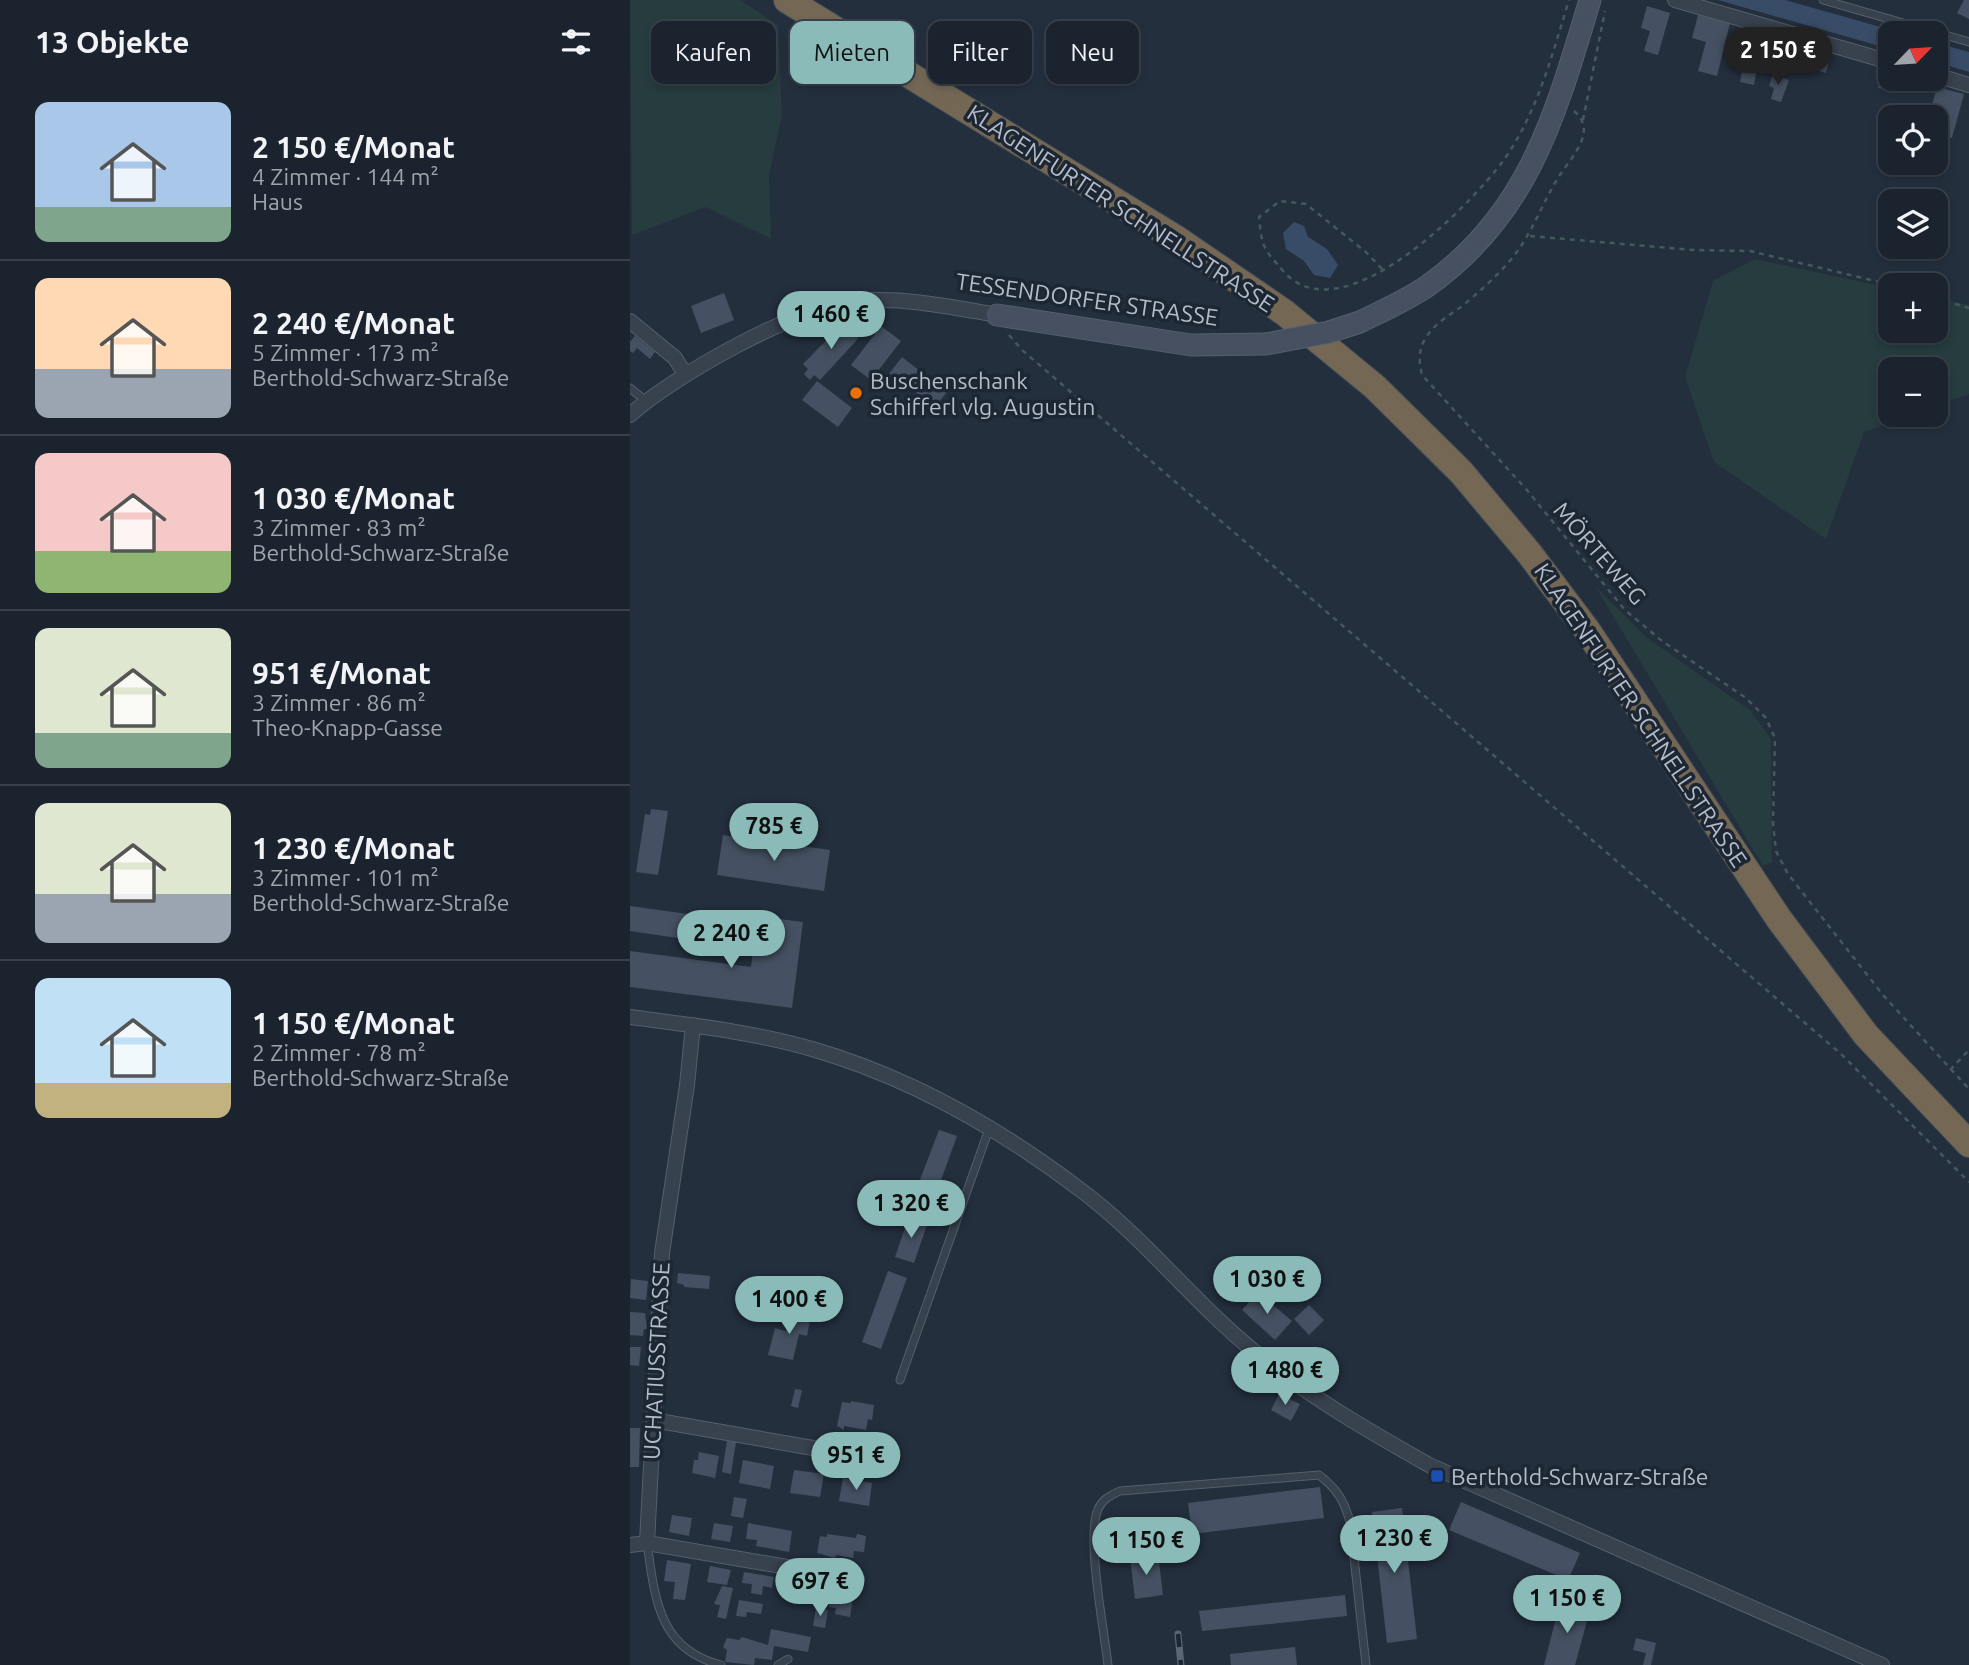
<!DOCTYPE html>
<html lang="de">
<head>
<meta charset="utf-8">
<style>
	body { margin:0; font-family:Ubuntu,sans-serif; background:#282f3a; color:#f1f3f6; height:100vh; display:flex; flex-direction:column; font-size:26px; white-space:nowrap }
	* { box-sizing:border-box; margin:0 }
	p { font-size:23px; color:#a0a4aa }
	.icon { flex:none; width:38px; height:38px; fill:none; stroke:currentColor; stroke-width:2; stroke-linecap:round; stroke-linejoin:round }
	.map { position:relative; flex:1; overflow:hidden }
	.side { display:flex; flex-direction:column; background:#1b232e; width:630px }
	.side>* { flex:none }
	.banner { position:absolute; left:21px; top:21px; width:665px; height:63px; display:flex; gap:14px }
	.needle { width:46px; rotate:65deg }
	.buttons { position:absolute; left:1248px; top:21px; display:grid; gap:14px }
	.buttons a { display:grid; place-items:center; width:70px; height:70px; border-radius:14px; background:#1b232e; box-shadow:0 4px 10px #0003,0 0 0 2px #39404a; font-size:35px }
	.price { position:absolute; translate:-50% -60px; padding:0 16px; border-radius:24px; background:#8bbbb9; color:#111; font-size:23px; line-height:46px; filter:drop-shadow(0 2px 4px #0008) }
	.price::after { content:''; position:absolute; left:50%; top:42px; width:21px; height:16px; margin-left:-10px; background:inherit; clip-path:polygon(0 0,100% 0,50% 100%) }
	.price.selected { background:#222; color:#fff }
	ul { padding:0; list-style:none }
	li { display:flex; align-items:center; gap:21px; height:175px; padding:0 35px }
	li+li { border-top:2px solid #39404a }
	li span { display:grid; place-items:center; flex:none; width:196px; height:140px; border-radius:14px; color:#555 }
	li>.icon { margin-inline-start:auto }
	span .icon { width:84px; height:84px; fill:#fffc; stroke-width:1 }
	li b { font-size:30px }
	h2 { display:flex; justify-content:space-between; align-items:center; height:84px; padding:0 35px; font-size:30px }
	.tag { padding:0 24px; border-radius:14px; background:#1b232e; box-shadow:0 4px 10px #0003,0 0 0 2px #39404a; font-size:24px; line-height:63px }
	.tag.selected { background:#8bbbb9; color:#111 }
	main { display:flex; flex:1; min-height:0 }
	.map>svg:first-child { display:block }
</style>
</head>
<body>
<main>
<section class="side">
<h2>13 Objekte<svg class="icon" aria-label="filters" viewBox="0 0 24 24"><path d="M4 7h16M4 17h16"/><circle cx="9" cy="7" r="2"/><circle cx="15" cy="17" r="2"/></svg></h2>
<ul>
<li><span style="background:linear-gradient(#a9c7e8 75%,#7fa58c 0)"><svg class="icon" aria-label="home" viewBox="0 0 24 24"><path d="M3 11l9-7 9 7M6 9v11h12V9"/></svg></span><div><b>2 150 €/Monat</b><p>4 Zimmer · 144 m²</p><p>Haus</p></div></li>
<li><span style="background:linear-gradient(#ffd9b3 65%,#9aa5b1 0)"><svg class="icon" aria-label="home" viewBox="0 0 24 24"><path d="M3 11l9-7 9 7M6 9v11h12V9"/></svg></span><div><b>2 240 €/Monat</b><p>5 Zimmer · 173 m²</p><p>Berthold-Schwarz-Straße</p></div></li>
<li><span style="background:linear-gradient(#f6c9c9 70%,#8fb573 0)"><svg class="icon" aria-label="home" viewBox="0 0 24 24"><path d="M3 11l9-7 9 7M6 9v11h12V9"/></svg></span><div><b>1 030 €/Monat</b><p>3 Zimmer · 83 m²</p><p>Berthold-Schwarz-Straße</p></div></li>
<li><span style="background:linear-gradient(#dfe7d0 75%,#7fa58c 0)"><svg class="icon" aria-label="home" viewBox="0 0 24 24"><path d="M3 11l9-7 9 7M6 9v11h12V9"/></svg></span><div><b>951 €/Monat</b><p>3 Zimmer · 86 m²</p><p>Theo-Knapp-Gasse</p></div></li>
<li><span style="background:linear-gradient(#dfe7d0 65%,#9aa5b1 0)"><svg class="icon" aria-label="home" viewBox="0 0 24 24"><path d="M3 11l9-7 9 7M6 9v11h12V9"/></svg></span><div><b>1 230 €/Monat</b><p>3 Zimmer · 101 m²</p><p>Berthold-Schwarz-Straße</p></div></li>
<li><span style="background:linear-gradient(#bfe0f5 75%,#c2b280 0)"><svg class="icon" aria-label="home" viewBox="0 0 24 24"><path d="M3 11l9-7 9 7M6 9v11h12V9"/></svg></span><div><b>1 150 €/Monat</b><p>2 Zimmer · 78 m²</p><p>Berthold-Schwarz-Straße</p></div></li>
</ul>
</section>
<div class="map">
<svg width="1339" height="1665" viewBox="0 0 1339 1665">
	<rect width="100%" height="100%" fill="#242f3e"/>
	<path fill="#263c3f" d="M0,0H110L148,25L152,115L139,175L141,239L76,207L2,235Z
		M1125,259L1260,288V331H1306V298L1339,305V394L1306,406V369H1260V415H1282L1234,432L1196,539L1084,462L1055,377L1083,281Z
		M965,586L1016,637L1120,710L1141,739L1142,862L1133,866Z"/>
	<path fill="#394c67" d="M1088,0H1155L1272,33H1260V49Z
		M1306,43L1339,52V72L1306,62Z
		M664,222L674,226L678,237L697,249L708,265L700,278L684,275L674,261L656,249L653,233Z"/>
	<path fill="#455162" d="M1334,0H1339V19L1327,13Z
		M1017,6L1040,13L1028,55L1014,51L1020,31L1011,28Z
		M1068,15L1100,23L1087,76L1068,71L1076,42L1062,38Z
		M1118,32L1130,36L1125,53L1106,48L1110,33L1118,35Z
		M1185,50L1201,54L1196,73L1181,69Z
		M1115,55L1129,57L1124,85L1110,82Z
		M1252,72L1260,73V79H1272L1269,92L1248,88Z
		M1143,74L1159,80L1151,102L1141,99L1144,88L1139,86Z
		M1307,87L1334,94L1322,138L1310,135L1316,113L1301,109Z
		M94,293L104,320L71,333L61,306Z
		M216,320L231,333L226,341L190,380L184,375L180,380L174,374L178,369L173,364Z
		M251,326L271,341L241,380L221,365Z
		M5,336L25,352L20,359L7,348L3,353L0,351V342Z
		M272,357L317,392L305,407L271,381L266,387L255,379Z
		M187,381L222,408L208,427L172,400Z
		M21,809L38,811L28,875L6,872L15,814L20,815Z
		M93,835L200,850L194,891L87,875Z
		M0,906L72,916L68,941L0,931Z
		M127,916L173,922L162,1008L0,987V951L121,967Z
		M309,1130L327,1136L302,1205L283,1198Z
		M279,1216L298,1222L284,1263L265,1257Z
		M258,1271L277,1278L251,1349L232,1342Z
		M48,1273L80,1276L79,1289L54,1287V1285L47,1283Z
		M1,1279L18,1281L16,1300L0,1298Z
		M628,1292L662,1321L645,1340L612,1310Z
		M679,1305L694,1320L679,1335L664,1319Z
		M0,1312L15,1313L17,1329H14L13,1336L0,1335Z
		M160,1312L181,1316L177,1336L169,1334L163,1360L138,1355L145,1328L156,1331Z
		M0,1347H11L9,1366L0,1365Z
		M165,1389L172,1390L168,1408L161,1406Z
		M649,1394L670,1404L661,1421L641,1410Z
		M221,1401L244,1405L242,1420L238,1419L236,1430L214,1426V1430L207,1426L212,1402L221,1403Z
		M0,1428H10L9,1467H0Z
		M97,1441L106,1442L101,1474L92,1472Z
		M69,1452L89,1456L85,1478L62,1473L64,1460H68Z
		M113,1460L144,1466L140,1489L109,1483Z
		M164,1470L194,1474L190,1497L160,1493Z
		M213,1478L242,1483L239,1506L209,1501Z
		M690,1487L694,1518L562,1534L558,1503Z
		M104,1497L117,1499L113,1518L101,1516Z
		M831,1502L950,1553L938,1580L819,1530Z
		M772,1508L787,1639L757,1643L742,1512Z
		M42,1515L62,1518L59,1536L39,1532Z
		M84,1523L103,1526L100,1542L81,1539Z
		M118,1523L162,1531L159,1552L126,1546L127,1540L116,1539Z
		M197,1534L226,1538L227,1534L236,1536L234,1552L224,1551L223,1558L206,1555L205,1558L187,1553L190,1536L197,1537Z
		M528,1554L533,1595L505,1599L500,1558Z
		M37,1560L61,1564L55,1600L43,1599L45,1582L34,1581Z
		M80,1566L101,1570L97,1585L77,1582Z
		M114,1572L144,1577L142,1588L133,1586L132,1595L121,1593L122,1584L112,1583Z
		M92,1586L103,1588L96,1619L87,1617L90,1605L84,1604Z
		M203,1587L224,1591L220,1617L205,1614L206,1608L199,1607V1589Z
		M715,1595L717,1616L572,1631L569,1611Z
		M109,1600L133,1604L131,1614L117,1612L116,1617L106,1616Z
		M930,1602L960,1610L945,1665H914Z
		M186,1608L198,1610L195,1628L183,1626Z
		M141,1629L181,1637L178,1652L144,1646L142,1660L125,1658L124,1665L95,1662L97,1650L93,1647L97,1638L109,1640L112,1637L138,1645Z
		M1006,1638L1026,1643L1021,1665H1013L1016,1653L1003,1650Z
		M665,1647L667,1665H601L600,1654Z"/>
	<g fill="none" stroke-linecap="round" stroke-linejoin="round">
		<defs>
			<path id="lane" d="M1193,0L1339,42
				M0,388L16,401
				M270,1380L359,1129
				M17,1543C25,1598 28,1649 91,1665
				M148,1665L158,1659
				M478,1665C474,1630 457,1541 467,1512C471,1500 479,1496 490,1491L689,1475C707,1489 714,1500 720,1522L736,1665"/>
			<path id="street" d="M1045,0L1260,62
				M1306,75L1339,85
				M0,321L45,358L55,374
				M0,415C45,375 169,305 228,301C275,297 321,307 367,315
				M0,1017C61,1025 123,1032 182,1049C279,1077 372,1130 452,1191C516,1239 564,1303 626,1353C679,1397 739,1431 799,1465L1252,1665
				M23,1420L252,1460
				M17,1543L32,1253L57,1085L63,1025
				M0,1545L17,1543L227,1579"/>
			<path id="secondary" d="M367,315L561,345L636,344
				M730,322C752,311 775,301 796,287C899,215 926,113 960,0"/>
			<path id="highway" d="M157,0L547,239L655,313L745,387L831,472L899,553L957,630L1149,919L1236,1035L1339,1144"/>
		</defs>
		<use href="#lane" stroke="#565f6c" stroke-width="9"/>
		<use href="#street" stroke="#565f6c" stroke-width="16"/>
		<use href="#secondary" stroke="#565f6c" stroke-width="23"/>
		<use href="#highway" stroke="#434c59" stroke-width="28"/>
		<path stroke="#44595c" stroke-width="2.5" stroke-dasharray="5 5" stroke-linecap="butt" d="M944,111C968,131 942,156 930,175C911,204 902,236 878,263C864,279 848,293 831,307C818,316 803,325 795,339C788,351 789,361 792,375L896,489L995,610L1032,641L1116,698L1136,718L1145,738L1143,823L1146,851L1158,874L1253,995L1339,1089
			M953,120L975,11
			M900,236L1063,250L1120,251L1262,285
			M752,269L737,253L676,204L650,201L629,217C632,248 633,248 654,272C712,336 839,207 873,161C907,114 922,55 939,0
			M1306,298L1339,308
			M379,335L392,350L1211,1054L1339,1182
			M1320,1070L1339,1050"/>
		<use href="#lane" stroke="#38414e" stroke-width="7"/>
		<use href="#street" stroke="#38414e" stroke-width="14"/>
		<use href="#secondary" stroke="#465061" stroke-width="21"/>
		<use href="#highway" stroke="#746855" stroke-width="26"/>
		<defs>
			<path id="rail" d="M548,1634L551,1665"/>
		</defs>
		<use href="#rail" stroke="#5a6575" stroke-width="7"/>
		<use href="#rail" stroke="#1d2633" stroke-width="4.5" stroke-dasharray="13" stroke-linecap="butt"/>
		<defs>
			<path id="secondary-bridge" d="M636,344L699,332L730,322"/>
		</defs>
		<use href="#secondary-bridge" stroke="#565f6c" stroke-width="23" stroke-linecap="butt"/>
		<use href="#secondary-bridge" stroke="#465061" stroke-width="21"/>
	</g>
	<circle fill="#e8710a" stroke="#1d2633" stroke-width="2.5" cx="226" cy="393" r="7"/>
	<rect fill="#1a4fb4" stroke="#1d2633" stroke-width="2.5" x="800" y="1469" width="14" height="14" rx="3.5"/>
	<g text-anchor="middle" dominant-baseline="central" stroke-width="7" stroke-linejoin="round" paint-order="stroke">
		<g font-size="23" fill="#b4bcc9" stroke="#1d2633">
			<text transform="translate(491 208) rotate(33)">KLAGENFURTER SCHNELLSTRASSE</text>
			<text transform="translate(457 299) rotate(8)">TESSENDORFER STRASSE</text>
			<text transform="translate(970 553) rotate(49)">MÖRTEWEG</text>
			<text transform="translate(1011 715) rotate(56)">KLAGENFURTER SCHNELLSTRASSE</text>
			<text transform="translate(26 1361) rotate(-87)">UCHATIUSSTRASSE</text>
		</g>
		<g font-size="23" fill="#b4bcc9" stroke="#1d2633" text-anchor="start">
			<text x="240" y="380">Buschenschank<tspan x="240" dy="26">Schifferl vlg. Augustin</tspan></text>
			<text x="821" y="1476">Berthold-Schwarz-Straße</text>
		</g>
	</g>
</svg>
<div class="buttons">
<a><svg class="needle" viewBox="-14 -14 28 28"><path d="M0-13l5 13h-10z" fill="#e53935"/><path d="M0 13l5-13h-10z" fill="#a0a4aa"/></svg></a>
<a><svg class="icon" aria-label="locate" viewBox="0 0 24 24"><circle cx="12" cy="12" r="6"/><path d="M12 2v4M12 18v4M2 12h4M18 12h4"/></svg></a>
<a><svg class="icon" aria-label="layers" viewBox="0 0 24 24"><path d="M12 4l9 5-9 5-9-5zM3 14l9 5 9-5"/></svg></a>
<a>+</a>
<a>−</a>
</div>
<b class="price selected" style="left:1148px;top:87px">2 150 €</b>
<b class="price" style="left:201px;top:351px">1 460 €</b>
<b class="price" style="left:144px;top:863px">785 €</b>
<b class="price" style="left:101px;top:970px">2 240 €</b>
<b class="price" style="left:281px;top:1240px">1 320 €</b>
<b class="price" style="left:637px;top:1316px">1 030 €</b>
<b class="price" style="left:159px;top:1336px">1 400 €</b>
<b class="price" style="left:655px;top:1407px">1 480 €</b>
<b class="price" style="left:226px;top:1492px">951 €</b>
<b class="price" style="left:764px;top:1575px">1 230 €</b>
<b class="price" style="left:516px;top:1577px">1 150 €</b>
<b class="price" style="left:190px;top:1618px">697 €</b>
<b class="price" style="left:937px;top:1635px">1 150 €</b>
<div class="banner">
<a class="tag">Kaufen</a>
<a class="tag selected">Mieten</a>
<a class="tag">Filter</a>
<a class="tag">Neu</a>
</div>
</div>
</main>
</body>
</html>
